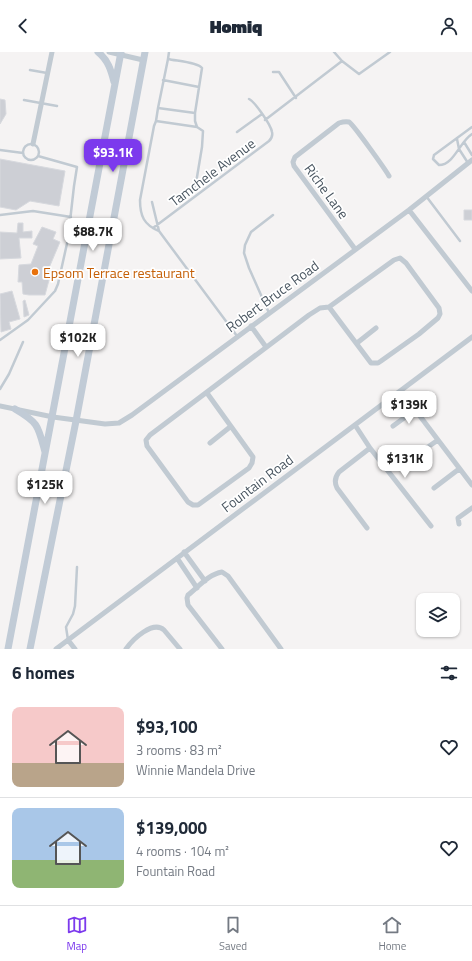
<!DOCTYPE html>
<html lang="en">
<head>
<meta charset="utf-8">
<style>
	body { margin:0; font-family:"Titillium Web",sans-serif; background:#f2f2f3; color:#1f2937; height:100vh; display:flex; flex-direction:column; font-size:15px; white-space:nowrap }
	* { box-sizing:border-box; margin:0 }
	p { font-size:13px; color:#747a83 }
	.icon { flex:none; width:22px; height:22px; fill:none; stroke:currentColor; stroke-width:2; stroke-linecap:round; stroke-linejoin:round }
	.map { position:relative; height:597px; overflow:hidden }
	.details { display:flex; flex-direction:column; background:#fff; flex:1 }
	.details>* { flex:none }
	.fabs { position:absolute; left:416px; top:541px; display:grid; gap:8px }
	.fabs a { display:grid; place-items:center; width:44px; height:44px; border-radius:8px; background:#fff; box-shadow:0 1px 3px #0004; font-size:20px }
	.price { position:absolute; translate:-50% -34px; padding:0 9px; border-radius:8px; background:#fff; color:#222; font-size:13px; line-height:26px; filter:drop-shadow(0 1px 2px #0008) }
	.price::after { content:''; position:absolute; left:50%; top:24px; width:12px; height:9px; margin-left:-6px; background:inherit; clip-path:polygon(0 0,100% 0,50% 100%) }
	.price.active { background:#7c3aed; color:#fff }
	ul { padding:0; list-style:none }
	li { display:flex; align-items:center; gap:12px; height:100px; padding:0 12px }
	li+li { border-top:1px solid #e0e1e3 }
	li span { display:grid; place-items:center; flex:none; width:112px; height:80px; border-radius:8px; color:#555 }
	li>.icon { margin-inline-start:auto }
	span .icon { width:48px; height:48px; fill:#fffc; stroke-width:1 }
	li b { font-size:17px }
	h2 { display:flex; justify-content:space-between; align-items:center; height:48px; padding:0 12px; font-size:17px }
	header { display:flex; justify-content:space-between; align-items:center; height:52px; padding:0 12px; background:#fff; font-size:18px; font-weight:800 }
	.menu { display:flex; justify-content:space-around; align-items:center; height:56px; border-top:1px solid #e0e1e3; background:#fff; font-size:11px; color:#747a83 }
	.menu a { display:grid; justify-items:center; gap:2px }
	.menu .active { color:#7c3aed }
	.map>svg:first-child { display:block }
</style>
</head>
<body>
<header><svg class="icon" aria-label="back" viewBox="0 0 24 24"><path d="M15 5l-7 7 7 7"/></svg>Homiq<svg class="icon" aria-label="person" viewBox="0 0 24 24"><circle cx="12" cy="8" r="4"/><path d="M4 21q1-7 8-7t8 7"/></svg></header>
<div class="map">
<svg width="472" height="597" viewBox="0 0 472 597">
	<rect width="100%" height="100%" fill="#f5f3f3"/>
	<path fill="#cdcfd5" stroke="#d7d9de" d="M0,47L5,48L6,62L0,72Z
		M0,107L65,119L59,154L30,149L16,158L0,155Z
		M464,158H472V168H464Z
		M18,171H23V180L32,179V186H19L21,206L0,207V180L17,181Z
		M42,175L56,180L53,187L60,190L49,216L52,217L45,243H29L23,242L22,230H18L19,213L31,212L38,194L33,192Z
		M12,239L20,267L9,270L11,277L1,280L0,242Z
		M25,248L29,263L24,265L23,249Z"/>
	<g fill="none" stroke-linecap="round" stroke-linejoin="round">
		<path stroke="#c1cad2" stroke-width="2.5" d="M334,0L342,9L359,22L390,0
			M168,7L169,0
			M30,18L47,21
			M273,20H279L296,46
			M163,28L199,35
			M24,48L57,54
			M158,56L168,7C176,9 197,10 202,16L195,61
			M265,68L342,9
			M156,69L158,56L195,61V69L197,75
			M472,75L434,103L433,107L439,113C454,113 460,89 472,82
			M237,80L262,62
			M457,87L459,97L468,111
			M464,90L472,103
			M23 100a8 8 0 1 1 16 0a8 8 0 1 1-16 0Z
			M0,98L23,101
			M426,144L460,189
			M152,150L159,179L237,284
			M0,163L33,159L71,165
			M153,176L269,89C272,86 273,84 272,80C271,73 255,50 249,47
			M159,179C144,173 140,164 140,148L154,74L156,69L197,75L203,79L202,95L196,131L194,136L190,141
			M269,261L249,216L244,201L245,193L251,180L273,163
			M0,288L28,268L55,239L58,232L68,187L74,134L77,115L38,104
			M0,337L9,322L23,290
			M68,588L66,575L73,562L75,554L77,515"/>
		<path stroke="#c1cad2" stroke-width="5" d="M109,0L143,8
			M33,92L52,0
			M409,158L472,239
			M355,197L294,114L293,110L295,105L339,71C342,70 345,69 349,70C353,72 385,117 389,124
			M251,274L266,295
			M357,291L376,276
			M401,339L472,433
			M207,341L253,405L252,411L249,416L198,453H193L188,450L147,394L146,388L150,383L309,263L320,256L329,255L394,208L400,206L406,211L439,256L440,262L438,266L419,282L381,309L378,311H371L329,255
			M0,354L53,365L105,372L119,371L132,363L409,158L472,108
			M355,373L370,396L431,474
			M393,374L415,358
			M210,391L230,375
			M412,406L438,388
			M434,436L459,417
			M459,472L458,466L472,456
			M367,476L337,436C334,430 335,425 339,420L370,396
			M184,500L205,529
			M177,506L197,536
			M68,588L75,597
			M56,597L472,285
			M126,597C133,587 153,568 164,578L180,597
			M222,597L188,553L187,546L188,543C198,535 209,522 222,520L228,524L281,597"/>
		<path stroke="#c1cbd6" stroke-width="7" d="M98,0C108,8 111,18 114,30
			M15,357C39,371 38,374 45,400
			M8,597L121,0
			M30,597L76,369L145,0"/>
	</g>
	<circle fill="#e8710a" stroke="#fff" stroke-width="1.5" cx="35" cy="220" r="4"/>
	<g text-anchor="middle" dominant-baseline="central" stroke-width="3.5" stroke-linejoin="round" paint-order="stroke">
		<g font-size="14" fill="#4a5661" stroke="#fff">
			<text transform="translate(212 120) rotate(-37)">Tamchele Avenue</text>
			<text transform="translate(327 139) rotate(54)">Riche Lane</text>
			<text transform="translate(272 244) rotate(-36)">Robert Bruce Road</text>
			<text transform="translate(257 431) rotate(-37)">Fountain Road</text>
		</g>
		<g font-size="14" fill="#c56008" stroke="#fff" text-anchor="start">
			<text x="43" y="220">Epsom Terrace restaurant</text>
		</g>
	</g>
</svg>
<div class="fabs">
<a><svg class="icon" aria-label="layers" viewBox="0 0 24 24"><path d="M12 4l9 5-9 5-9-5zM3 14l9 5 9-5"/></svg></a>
</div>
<b class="price active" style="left:113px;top:121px">$93.1K</b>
<b class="price" style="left:93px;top:200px">$88.7K</b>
<b class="price" style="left:78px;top:306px">$102K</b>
<b class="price" style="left:409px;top:373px">$139K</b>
<b class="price" style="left:405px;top:427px">$131K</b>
<b class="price" style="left:45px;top:453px">$125K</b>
</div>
<section class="details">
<h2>6 homes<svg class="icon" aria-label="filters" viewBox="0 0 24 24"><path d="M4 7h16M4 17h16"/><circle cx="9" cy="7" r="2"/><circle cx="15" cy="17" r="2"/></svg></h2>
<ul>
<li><span style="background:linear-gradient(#f6c9c9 70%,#b9a48a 0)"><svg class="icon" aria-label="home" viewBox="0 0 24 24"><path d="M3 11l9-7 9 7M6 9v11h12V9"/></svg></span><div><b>$93,100</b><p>3 rooms · 83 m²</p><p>Winnie Mandela Drive</p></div><svg class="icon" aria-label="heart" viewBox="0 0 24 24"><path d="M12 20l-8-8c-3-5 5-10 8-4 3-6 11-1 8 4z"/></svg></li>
<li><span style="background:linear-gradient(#a9c7e8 65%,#8fb573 0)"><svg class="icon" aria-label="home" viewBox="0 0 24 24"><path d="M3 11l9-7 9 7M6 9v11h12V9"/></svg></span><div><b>$139,000</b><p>4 rooms · 104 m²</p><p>Fountain Road</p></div><svg class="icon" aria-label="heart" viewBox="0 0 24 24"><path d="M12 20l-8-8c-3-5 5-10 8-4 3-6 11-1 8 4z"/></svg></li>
</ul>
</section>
<nav class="menu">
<a class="active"><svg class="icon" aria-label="map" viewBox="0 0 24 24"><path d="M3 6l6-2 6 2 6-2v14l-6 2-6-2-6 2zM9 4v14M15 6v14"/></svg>Map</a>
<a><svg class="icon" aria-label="saved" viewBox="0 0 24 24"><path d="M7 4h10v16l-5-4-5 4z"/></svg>Saved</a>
<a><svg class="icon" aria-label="home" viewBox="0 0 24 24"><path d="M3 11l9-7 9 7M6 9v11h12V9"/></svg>Home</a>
</nav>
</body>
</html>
